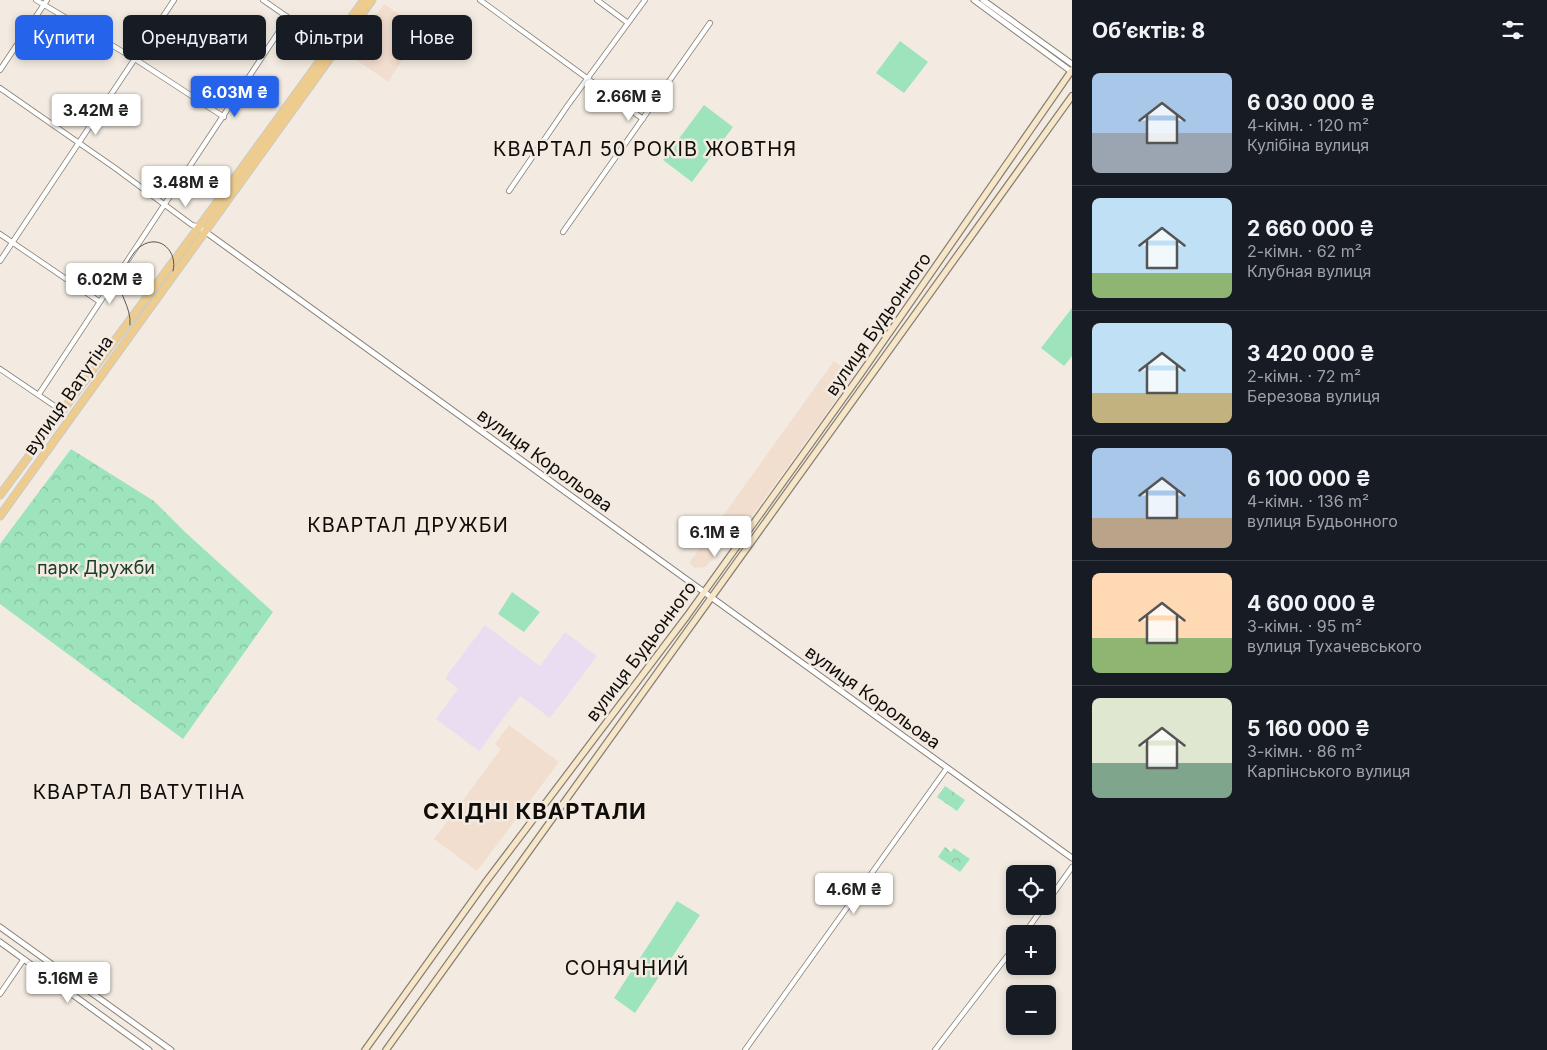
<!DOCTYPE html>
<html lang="uk">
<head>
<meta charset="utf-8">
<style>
	body { margin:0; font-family:Inter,sans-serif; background:#20242c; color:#f1f3f6; height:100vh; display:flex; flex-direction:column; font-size:19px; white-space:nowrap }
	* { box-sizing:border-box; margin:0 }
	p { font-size:16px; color:#9ea1a6 }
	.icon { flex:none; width:28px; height:28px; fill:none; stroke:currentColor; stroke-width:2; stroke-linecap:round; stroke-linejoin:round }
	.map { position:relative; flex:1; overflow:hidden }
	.sheet { display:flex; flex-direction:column; background:#171b24; width:475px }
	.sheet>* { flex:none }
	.top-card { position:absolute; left:15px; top:15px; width:475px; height:45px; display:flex; gap:10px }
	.buttons { position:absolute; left:1006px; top:865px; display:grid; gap:10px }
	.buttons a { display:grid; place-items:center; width:50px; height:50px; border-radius:8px; background:#171b24; box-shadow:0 2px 8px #0003; font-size:25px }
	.price { position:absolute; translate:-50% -42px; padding:0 11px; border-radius:5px; background:#fff; color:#222; font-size:16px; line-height:32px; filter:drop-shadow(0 1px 2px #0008) }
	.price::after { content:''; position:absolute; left:50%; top:30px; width:15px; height:11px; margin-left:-8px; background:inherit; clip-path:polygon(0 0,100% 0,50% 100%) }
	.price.selected { background:#2563eb; color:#fff }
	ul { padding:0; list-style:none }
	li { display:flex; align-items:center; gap:15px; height:125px; padding:0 20px }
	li+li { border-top:1px solid #363941 }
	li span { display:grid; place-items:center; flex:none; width:140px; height:100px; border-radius:8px; color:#555 }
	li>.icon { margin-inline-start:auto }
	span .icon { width:60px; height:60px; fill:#fffc; stroke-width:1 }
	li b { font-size:21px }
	h2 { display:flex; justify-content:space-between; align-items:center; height:60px; padding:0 20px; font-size:21px }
	.tag { padding:0 18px; border-radius:8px; background:#171b24; box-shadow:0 2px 8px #0003; font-size:18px; line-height:45px }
	.tag.selected { background:#2563eb; color:#fff }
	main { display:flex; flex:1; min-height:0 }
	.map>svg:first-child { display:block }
</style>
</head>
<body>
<main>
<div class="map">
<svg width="1072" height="1050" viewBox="0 0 1072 1050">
	<defs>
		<pattern id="park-crowns" width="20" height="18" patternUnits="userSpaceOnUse" patternTransform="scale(1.25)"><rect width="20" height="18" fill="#9de3bc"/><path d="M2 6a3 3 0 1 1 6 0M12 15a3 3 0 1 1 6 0" fill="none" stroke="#86c2a0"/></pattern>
	</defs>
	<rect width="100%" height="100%" fill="#f3ebe1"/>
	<path fill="#f2decf" d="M384,4L422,30L388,82L348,54Z
		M834,361L854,375L734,541L729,538L706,567L695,568L689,563Z
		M509,725L559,762L477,871L434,839L501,749L495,744Z"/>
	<path fill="#eaddf1" d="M485,625L540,666L565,632L597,656L550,718L520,696L479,751L436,719L458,689L445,678Z"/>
	<path fill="url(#park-crowns)" d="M71,449L154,501L185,532L273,612L183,739L0,604V544Z
		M945,786L965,800L957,811L937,797Z
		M945,847L951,852L954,848L970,859L960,872L938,857Z"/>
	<path fill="#9de3bc" d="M900,41L928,62L904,93L876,73Z
		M704,105L733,127L692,182L663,160Z
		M1072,308V356L1064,366L1041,348Z
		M512,592L540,612L524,632L498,614Z
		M677,901L700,915L635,1013L614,998Z"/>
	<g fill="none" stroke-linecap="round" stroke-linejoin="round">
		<defs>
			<path id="minor" d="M36,0L135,59L224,117
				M263,0L332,48
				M480,0L643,119
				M597,0L628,23
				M0,70L47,0
				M0,88L115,168L192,225L199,227
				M509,191L568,105L645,0
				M563,232L710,23
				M0,234L100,302
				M0,261L174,0
				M0,369L62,411
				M39,394L278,33L292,20
				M1048,901L1072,867
				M1024,934L1044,906
				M0,994L24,959
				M745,1050L947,768
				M935,1050L1015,946"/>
			<path id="tertiary" d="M974,0L1072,72
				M983,0L1072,64
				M203,230L1072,858
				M0,927L171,1050
				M0,942L149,1050"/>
			<path id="secondary" d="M365,1050L485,883L687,616L860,375L1072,70
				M386,1050L1072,96"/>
			<path id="primary" d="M0,495L199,227L364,0
				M0,516L372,0"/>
		</defs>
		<use href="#minor" stroke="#878077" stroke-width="6"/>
		<use href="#tertiary" stroke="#878077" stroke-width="7"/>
		<use href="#secondary" stroke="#878077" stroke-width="8"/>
		<use href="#primary" stroke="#cacac9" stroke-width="9"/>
		<use href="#minor" stroke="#fff" stroke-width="4.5"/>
		<use href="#tertiary" stroke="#fff" stroke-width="5"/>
		<use href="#secondary" stroke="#f7e6c7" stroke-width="5.5"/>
		<use href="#primary" stroke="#eecc8e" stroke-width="7"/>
		<path stroke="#595550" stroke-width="1" d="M130,325C132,307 116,290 119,277C120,272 124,268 127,264C131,257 135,250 141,246C161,233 178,253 173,271"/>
	</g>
	<g text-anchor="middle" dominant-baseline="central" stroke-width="5" stroke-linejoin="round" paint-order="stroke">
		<g font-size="18" fill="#100d0a" stroke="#f3ebe1">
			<text transform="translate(878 324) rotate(-55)">вулиця Будьонного</text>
			<text transform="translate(68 395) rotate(-55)">вулиця Ватутіна</text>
			<text transform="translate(545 460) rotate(36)">вулиця Корольова</text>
			<text transform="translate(641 651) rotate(-53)">вулиця Будьонного</text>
			<text transform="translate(873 697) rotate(36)">вулиця Корольова</text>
		</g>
		<g font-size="18" fill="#1a3d2b" stroke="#f3ebe1">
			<text x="96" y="567">парк Дружби</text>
		</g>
		<g font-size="20" letter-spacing="1" fill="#100d0a" stroke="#f3ebe1">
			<text x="645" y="149">КВАРТАЛ 50 РОКІВ ЖОВТНЯ</text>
			<text x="408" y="525">КВАРТАЛ ДРУЖБИ</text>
			<text x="139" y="792">КВАРТАЛ ВАТУТІНА</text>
			<text x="627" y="968">СОНЯЧНИЙ</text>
		</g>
		<g font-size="22" font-weight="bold" letter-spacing="1" fill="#100d0a" stroke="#f3ebe1">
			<text x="535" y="811">СХІДНІ КВАРТАЛИ</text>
		</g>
	</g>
</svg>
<div class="buttons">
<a><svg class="icon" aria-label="locate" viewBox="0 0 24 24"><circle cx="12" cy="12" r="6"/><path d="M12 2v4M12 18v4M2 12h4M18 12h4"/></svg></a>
<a>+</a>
<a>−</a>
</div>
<b class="price selected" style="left:235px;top:118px">6.03M ₴</b>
<b class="price" style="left:629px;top:122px">2.66M ₴</b>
<b class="price" style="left:96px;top:136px">3.42M ₴</b>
<b class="price" style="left:186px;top:208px">3.48M ₴</b>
<b class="price" style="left:110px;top:305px">6.02M ₴</b>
<b class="price" style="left:715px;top:558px">6.1M ₴</b>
<b class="price" style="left:854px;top:915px">4.6M ₴</b>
<b class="price" style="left:68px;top:1004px">5.16M ₴</b>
<div class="top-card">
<a class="tag selected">Купити</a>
<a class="tag">Орендувати</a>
<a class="tag">Фільтри</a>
<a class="tag">Нове</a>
</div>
</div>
<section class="sheet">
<h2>Об’єктів: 8<svg class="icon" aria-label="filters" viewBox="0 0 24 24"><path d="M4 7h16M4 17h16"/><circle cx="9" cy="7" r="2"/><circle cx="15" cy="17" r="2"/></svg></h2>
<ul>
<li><span style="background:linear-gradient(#a9c7e8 60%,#9aa5b1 0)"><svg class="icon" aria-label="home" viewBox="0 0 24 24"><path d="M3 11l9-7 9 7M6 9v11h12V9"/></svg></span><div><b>6 030 000 ₴</b><p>4-кімн. · 120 m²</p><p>Кулібіна вулиця</p></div></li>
<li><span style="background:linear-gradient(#bfe0f5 75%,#8fb573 0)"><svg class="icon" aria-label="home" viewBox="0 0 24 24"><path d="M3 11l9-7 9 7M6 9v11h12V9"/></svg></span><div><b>2 660 000 ₴</b><p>2-кімн. · 62 m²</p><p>Клубная вулиця</p></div></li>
<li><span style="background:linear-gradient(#bfe0f5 70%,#c2b280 0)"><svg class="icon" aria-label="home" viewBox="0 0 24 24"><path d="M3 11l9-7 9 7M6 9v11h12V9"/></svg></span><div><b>3 420 000 ₴</b><p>2-кімн. · 72 m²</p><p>Березова вулиця</p></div></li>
<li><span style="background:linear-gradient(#a9c7e8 70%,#b9a48a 0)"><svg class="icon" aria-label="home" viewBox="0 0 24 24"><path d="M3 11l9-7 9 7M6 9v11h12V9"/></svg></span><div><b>6 100 000 ₴</b><p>4-кімн. · 136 m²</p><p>вулиця Будьонного</p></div></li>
<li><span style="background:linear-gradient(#ffd9b3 65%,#8fb573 0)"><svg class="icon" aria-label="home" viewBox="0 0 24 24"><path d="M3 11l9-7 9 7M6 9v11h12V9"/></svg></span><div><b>4 600 000 ₴</b><p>3-кімн. · 95 m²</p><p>вулиця Тухачевського</p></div></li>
<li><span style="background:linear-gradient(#dfe7d0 65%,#7fa58c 0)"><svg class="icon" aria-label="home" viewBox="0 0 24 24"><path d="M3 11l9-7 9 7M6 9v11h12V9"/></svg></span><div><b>5 160 000 ₴</b><p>3-кімн. · 86 m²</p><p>Карпінського вулиця</p></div></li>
</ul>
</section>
</main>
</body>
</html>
